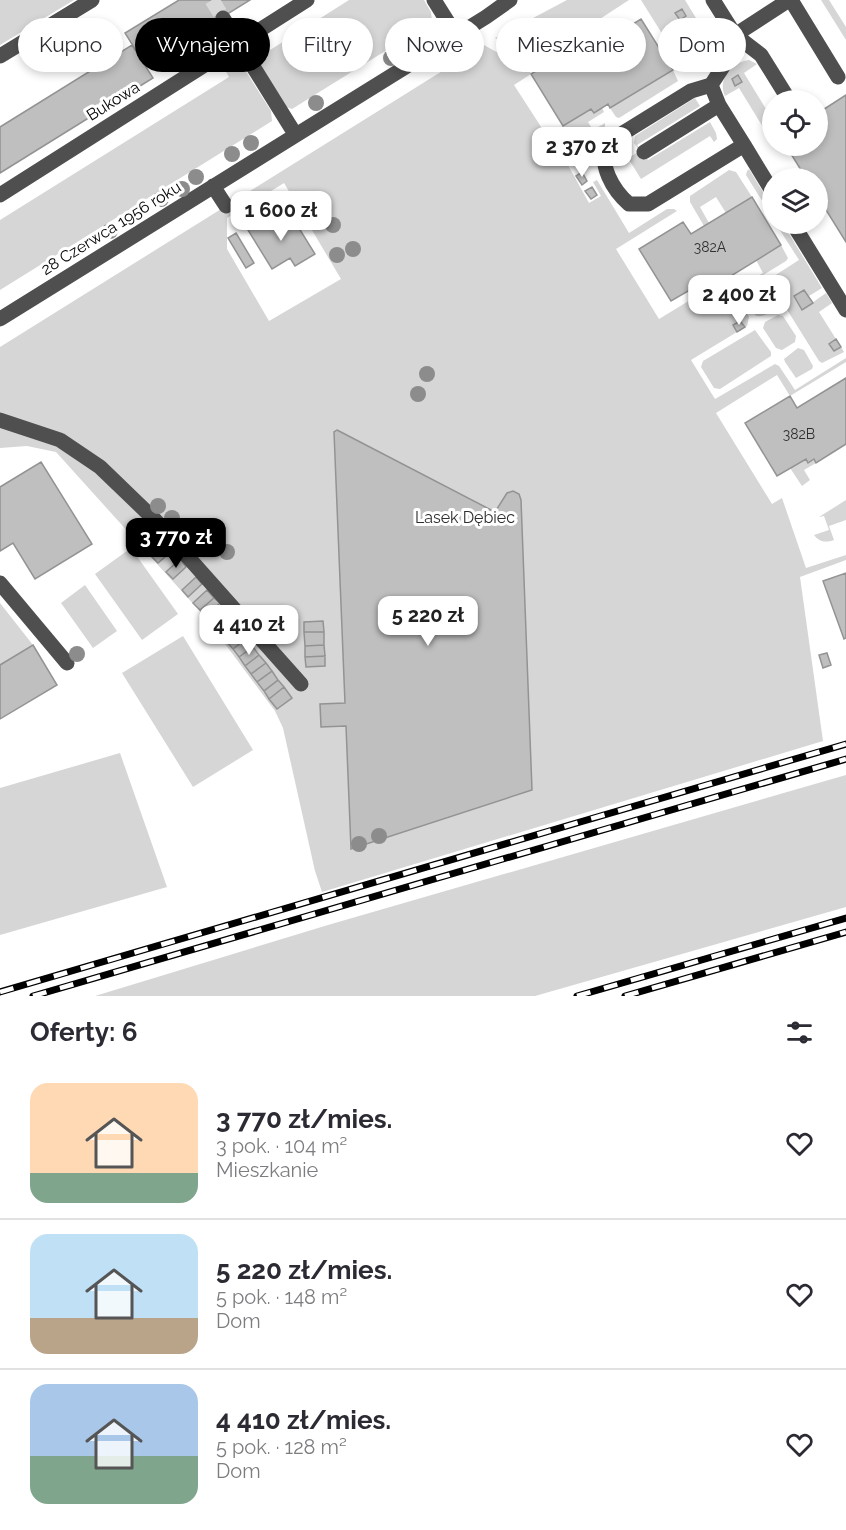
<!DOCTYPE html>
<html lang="pl">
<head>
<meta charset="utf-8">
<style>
	body { margin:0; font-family:Raleway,sans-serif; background:#f7f7f7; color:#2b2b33; height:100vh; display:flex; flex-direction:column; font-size:22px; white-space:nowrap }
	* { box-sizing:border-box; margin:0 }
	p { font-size:20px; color:#7c7c81 }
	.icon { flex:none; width:33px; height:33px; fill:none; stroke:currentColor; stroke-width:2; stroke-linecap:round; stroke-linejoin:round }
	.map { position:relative; height:996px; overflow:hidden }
	.sheet { display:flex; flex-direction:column; background:#fff; flex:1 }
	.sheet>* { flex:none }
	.guide { position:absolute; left:18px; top:18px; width:810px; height:54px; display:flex; gap:12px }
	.tools { position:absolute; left:762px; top:90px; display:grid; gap:12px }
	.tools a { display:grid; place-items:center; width:66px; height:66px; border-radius:50%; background:#fff; box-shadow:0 3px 9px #0003; font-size:30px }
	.price { position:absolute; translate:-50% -51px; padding:0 14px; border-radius:12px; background:#fff; color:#222; font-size:20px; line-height:39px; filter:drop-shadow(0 2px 3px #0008) }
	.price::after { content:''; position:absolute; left:50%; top:36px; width:18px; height:14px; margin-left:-9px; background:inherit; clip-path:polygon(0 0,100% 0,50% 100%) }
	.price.selected { background:#000; color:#fff }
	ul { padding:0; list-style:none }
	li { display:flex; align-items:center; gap:18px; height:150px; padding:0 30px }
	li+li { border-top:2px solid #e1e1e2 }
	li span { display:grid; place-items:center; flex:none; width:168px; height:120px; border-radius:18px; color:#555 }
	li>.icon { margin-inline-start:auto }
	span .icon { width:72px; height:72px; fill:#fffc; stroke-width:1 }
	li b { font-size:26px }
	h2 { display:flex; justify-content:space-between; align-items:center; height:72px; padding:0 30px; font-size:26px }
	.chip { padding:0 21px; border-radius:27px; background:#fff; box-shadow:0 3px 9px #0003; font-size:21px; line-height:54px }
	.chip.selected { background:#000; color:#fff }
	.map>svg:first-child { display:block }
</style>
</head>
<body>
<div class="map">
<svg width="846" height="996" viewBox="0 0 846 996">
	<rect width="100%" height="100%" fill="#fff"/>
	<path fill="#d6d6d6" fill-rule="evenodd" d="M0,0H74L0,45Z
		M349,0H424L431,12L432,22L292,109L284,106L258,63L259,57Z
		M567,0H629L563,43L550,22L509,47L495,38Z
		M641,0H685L707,36L693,45L699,53L681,64Z
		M821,0H829L846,27V40Z
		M546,36L554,48L526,66L531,74L514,85L547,136L591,109L594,113L602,108L604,112L588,122L593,130L605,123V127L576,145L578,149L564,158L589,203L601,196L593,182L597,180L629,233L667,209H674L677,211L616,249L659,319L705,291L715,302L763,273L756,260L781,245L788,258L786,261L734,293L749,317L747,326L745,327L740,321L734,325L737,332L691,360L715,399L775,364L779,366L795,390L846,358V362L790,396L777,375L716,413L772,504L782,498L806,568L846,555V560L800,577L823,741L322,892L315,871L283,728L275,711L205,617L56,452L27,446L0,448V347L484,45L509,59ZM284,183L341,279L269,321L227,249V218Z
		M227,59L240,62L271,111L272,121L0,290V220L229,77L221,63Z
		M749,60L757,64L744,73L772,119V135L769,137L739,88L725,96C717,80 732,62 749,60Z
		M673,70L678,81L619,118L616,117L610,108Z
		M695,98L700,106L637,145L648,160L710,122L716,133L717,139L714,142L710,136L641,179L628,158L640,151L634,143L635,136Z
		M749,169L772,207V217L746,175L747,171Z
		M729,170L736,172L752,197L726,213L716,197L700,207L709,223L704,226L690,202V196Z
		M776,224H783L822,288L809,296L804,290L794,296L802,310L826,293L832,303L819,312L836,339L829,344L834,351L841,347L844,352L822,363L819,361L771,284V279L774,276L799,260Z
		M759,285L765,287L775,306C772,312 762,319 755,315L745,296Z
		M778,315L783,316L796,336L795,342L782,350L776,348L763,328L765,322Z
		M755,330L771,352V356L720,389L714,388L701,367L703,361Z
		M798,348L804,350L813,366L812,369L796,378L785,362L784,359Z
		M806,459L808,463L814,459L816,463L804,470L810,480L802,486L790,468Z
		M846,500V520L829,526L834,540C826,543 819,542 814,535L829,530L824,516L819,517Z
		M131,548L178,614L142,640L95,574Z
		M85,585L117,631L93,648L61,603Z
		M0,603L33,645L0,665Z
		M183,636L253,750L193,787L122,673Z
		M120,753L167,887L0,935V788Z
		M846,775V907L535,996H95L328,925Z"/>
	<path fill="#bfbfbf" stroke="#939393" stroke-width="1.5" d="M179,0H250L145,65L125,33Z
		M682,9L686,16L680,20L675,13Z
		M641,19L673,70L610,108L608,104L594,113L591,109L563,126L531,74L575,47L581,56Z
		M695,30L699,36L692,40L688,34Z
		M707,36L712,45L699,53L693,45Z
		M132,45L153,78L0,173V127Z
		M738,75L742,82L735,86L732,79Z
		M846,95V242L818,197V178H806L786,146H818V113Z
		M582,172L587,181L582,185L576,176Z
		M592,187L597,195L591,199L585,191Z
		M752,197L781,245L710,289L708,285L702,288L700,284L671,301L639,249L683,222L691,234Z
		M276,214L283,226L294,220L315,254L295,266L290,258L272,269L248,230Z
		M236,233L254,263L246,268L228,238Z
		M804,290L813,303L802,310L794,296Z
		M740,321L745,327L737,332L733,325Z
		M836,339L841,347L834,351L829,344Z
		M846,378V444L816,463L814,459L808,463L806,459L777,476L745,423L790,396L797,408Z
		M337,430L495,512L507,493L513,491L519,494L521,500L532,790L351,849L346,726L321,727L320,704L345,703L334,432Z
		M41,462L92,544L35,579L13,543L0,551V487Z
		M149,525L156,532L141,545L135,537Z
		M165,542L172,551L158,563L150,555Z
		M180,559L186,567L173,579L166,572Z
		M846,573V638L844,639L823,581Z
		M196,577L202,584L188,597L182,590Z
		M207,590L214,598L200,610L193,603Z
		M214,598L220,603L206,616L200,610Z
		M222,604L229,614L214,624L208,615Z
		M229,614L235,622L220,632L214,624Z
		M323,621L324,632H304V622Z
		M235,622L241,630L226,641L220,632Z
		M241,630L247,638L233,649L226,641Z
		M304,632H324V645L305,646Z
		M247,638L253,647L239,657L233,649Z
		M33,645L57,685L0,719V665Z
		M324,645L325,656L305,657V646Z
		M253,647L259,655L245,666L239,657Z
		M827,653L831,665L823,668L819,655Z
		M259,655L266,663L251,674L245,666Z
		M325,656V666L306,667L305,657Z
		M266,663L272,671L257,682L251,674Z
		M272,671L278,680L264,691L257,682Z
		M278,680L284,687L269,699L264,691Z
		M284,687L292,698L277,709L269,699Z"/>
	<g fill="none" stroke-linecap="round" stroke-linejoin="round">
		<path stroke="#d9d9d9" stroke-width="15" stroke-dasharray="15 8" stroke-linecap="butt" d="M212,0L223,18"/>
		<path stroke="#4f4f4f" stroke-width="15" d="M434,0L456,35
			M713,0L735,35L789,0
			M791,0L838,77
			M223,18L295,134
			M0,56L92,0
			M711,85L719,105L744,145L648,204H629C613,190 598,165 607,143L691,91L711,85L732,53L735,35L761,55L789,100
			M744,145L772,191
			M644,152L719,105
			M213,186L226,206
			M0,195L307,0
			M793,224L846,310
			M0,319L486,17L510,0
			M0,420L60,440L100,467L155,520L301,684
			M0,583L67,663"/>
		<defs>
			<path id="rail" d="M0,992L846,744
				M33,996L846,759
				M577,996L846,918
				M625,996L846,932"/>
		</defs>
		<use href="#rail" stroke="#000" stroke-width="7"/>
		<use href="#rail" stroke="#fff" stroke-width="4.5" stroke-dasharray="14" stroke-linecap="butt"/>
	</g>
	<g fill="#8c8c8c">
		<circle cx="407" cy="47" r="8"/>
		<circle cx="391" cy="58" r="8"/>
		<circle cx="445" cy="62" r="8"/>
		<circle cx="316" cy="103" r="8"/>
		<circle cx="251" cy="143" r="8"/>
		<circle cx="232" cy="154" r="8"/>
		<circle cx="196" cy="177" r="8"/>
		<circle cx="182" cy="189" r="8"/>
		<circle cx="161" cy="199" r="8"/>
		<circle cx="333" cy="225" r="8"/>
		<circle cx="110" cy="231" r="8"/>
		<circle cx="353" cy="249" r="8"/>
		<circle cx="337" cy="255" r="8"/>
		<circle cx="427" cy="374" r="8"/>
		<circle cx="418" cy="394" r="8"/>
		<circle cx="158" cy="506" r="8"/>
		<circle cx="172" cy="518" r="8"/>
		<circle cx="227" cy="552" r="8"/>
		<circle cx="77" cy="654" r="8"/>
		<circle cx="379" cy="836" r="8"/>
		<circle cx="359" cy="844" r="8"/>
	</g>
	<g text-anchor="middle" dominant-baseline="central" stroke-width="6" stroke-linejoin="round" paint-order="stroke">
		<g font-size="14" fill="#303030">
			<text x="710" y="247">382A</text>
			<text x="799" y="434">382B</text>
		</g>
		<g font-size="16" fill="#000" stroke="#fff">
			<text transform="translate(113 101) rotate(-32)">Bukowa</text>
			<text transform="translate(111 228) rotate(-32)">28 Czerwca 1956 roku</text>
		</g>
		<g font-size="16" fill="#2d2d2d" stroke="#fff">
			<text x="465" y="517">Lasek Dębiec</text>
		</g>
	</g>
</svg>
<div class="tools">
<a><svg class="icon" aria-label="locate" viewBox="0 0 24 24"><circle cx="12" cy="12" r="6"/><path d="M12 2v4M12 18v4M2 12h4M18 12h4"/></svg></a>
<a><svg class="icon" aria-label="layers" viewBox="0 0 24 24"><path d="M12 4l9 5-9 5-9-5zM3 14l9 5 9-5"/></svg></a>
</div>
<b class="price" style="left:582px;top:178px">2 370 zł</b>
<b class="price" style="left:281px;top:242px">1 600 zł</b>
<b class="price" style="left:739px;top:326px">2 400 zł</b>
<b class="price selected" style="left:176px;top:569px">3 770 zł</b>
<b class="price" style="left:428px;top:647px">5 220 zł</b>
<b class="price" style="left:249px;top:656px">4 410 zł</b>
<div class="guide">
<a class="chip">Kupno</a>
<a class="chip selected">Wynajem</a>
<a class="chip">Filtry</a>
<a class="chip">Nowe</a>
<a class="chip">Mieszkanie</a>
<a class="chip">Dom</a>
</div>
</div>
<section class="sheet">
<h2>Oferty: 6<svg class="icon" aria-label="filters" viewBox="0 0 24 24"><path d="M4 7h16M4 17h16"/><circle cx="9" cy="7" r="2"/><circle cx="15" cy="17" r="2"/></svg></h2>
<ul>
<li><span style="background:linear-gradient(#ffd9b3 75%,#7fa58c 0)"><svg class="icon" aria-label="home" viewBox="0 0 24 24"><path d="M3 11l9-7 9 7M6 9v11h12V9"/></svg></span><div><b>3 770 zł/mies.</b><p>3 pok. · 104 m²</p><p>Mieszkanie</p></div><svg class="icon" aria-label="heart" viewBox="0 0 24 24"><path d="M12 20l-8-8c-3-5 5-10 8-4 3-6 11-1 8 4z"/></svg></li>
<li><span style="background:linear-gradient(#bfe0f5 70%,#b9a48a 0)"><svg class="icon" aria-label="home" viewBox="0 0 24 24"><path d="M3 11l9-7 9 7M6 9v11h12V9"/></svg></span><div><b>5 220 zł/mies.</b><p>5 pok. · 148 m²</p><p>Dom</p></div><svg class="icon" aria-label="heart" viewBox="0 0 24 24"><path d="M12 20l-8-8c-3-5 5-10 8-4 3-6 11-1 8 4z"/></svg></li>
<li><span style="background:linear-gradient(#a9c7e8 60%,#7fa58c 0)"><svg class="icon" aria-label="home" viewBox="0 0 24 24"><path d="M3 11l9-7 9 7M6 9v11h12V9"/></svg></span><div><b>4 410 zł/mies.</b><p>5 pok. · 128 m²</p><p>Dom</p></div><svg class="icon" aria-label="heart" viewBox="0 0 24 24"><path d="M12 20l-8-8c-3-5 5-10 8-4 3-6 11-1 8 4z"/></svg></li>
</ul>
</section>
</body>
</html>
